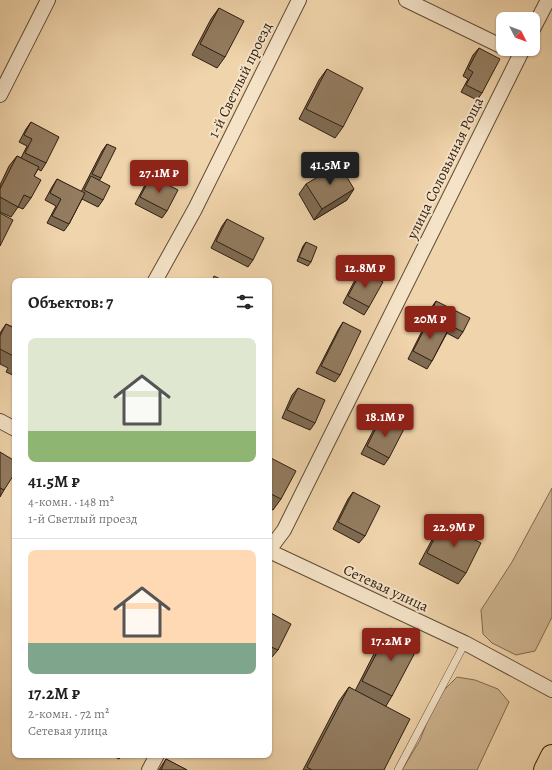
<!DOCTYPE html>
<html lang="ru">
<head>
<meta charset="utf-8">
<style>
	body { margin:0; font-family:Alegreya,serif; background:#f2f2f2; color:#222; height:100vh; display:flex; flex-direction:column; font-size:15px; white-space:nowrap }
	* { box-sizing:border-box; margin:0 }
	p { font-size:13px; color:#767676 }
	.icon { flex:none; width:22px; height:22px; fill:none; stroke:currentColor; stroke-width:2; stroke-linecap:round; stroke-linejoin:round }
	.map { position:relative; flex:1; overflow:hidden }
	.panel { position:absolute; left:12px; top:278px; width:260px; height:480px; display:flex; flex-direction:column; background:#fff; border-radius:8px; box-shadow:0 1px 3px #0004 }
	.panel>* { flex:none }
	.needle { width:26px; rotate:132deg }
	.buttons { position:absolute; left:496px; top:12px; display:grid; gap:8px }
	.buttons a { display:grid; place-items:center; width:44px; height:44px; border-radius:8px; background:#fff; box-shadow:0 1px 3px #0004; font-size:20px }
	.price { position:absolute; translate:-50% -34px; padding:0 9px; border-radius:4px; background:#8f2418; color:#fff; font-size:13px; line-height:26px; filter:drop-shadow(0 1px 2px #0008) }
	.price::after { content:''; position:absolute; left:50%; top:24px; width:12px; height:9px; margin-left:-6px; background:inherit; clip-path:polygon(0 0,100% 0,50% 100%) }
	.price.selected { background:#222; color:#fff }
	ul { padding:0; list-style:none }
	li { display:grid; align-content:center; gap:8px; height:212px; padding:0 16px }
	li+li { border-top:1px solid #e0e0e0 }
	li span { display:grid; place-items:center; height:124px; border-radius:8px; color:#555 }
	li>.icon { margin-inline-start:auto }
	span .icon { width:72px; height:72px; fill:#fffc; stroke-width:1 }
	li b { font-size:17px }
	h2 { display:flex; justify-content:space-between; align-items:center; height:48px; padding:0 16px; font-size:17px }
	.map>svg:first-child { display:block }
</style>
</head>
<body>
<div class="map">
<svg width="552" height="770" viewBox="0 0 552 770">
	<rect width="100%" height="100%" fill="#f0d4ab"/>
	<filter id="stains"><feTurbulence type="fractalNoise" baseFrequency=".005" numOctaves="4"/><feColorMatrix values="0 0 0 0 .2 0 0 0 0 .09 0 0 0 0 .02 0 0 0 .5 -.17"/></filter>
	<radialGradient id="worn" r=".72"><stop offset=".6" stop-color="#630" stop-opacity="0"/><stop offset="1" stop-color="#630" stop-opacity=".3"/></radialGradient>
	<path fill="#cfb590" stroke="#7f6950" d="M552,488V617L535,651L516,655L492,643L483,634L481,610L512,562Z
		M457,677L475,680L498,689L509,702L477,770H402L420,740L434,704L444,690Z"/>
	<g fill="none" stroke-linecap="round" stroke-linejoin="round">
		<defs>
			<path id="service" d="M398,770L465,643"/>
			<path id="minor" d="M406,0L503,47
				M533,29L548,0
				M0,95L48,0
				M155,281L195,209L299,0
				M0,421L15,429
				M269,550L284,530L523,49
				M269,551L465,643L552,690
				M149,770L157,755"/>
			<path id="primary" d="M545,770L552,756"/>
		</defs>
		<use href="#service" stroke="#5f4b36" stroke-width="8"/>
		<use href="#minor" stroke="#5f4b36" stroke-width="16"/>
		<use href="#primary" stroke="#2f1d0f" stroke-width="24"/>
		<use href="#service" stroke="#f5e3c8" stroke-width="7"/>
		<use href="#minor" stroke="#f5e3c8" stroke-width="14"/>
		<use href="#primary" stroke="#f0d4ab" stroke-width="22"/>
	</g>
	<path fill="#7e6b53" stroke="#2f1d0f" d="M219,8L225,57L217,68L192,55L211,19Z
		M479,48L482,93L477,100L461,92L468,79L463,76L473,55Z
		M327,69L343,127L335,138L299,119L319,80Z
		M31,122L46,163L41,171L38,169L34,176L31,198L23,209L18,207L11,217L0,212V185L9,166L17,156L21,158L27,146L19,142L26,129Z
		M107,144L101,178L99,181L103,200L98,207L82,199L69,224L64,231L47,223L56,206L45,200L52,187L57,179L81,192L102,151Z
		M151,176L167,211L162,218L135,204L146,183Z
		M306,184L347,200L314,220L299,194Z
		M227,219L253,260L248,267L211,248L222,226Z
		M306,242L311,262L308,266L297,261L303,246Z
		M362,270L369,307L364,315L343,303L356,278Z
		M436,301L463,332L458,339L447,333L432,361L427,369L408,359L424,327L427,323L424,322L431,308Z
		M343,322L340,375L335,382L316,373L338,330Z
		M6,324L13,327L15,325V376L6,372L8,368L0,364V333Z
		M298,388L315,423L310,430L282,418L292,395Z
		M381,418L389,458L384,465L361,454L376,425Z
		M0,452L4,490L0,497Z
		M269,457L281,499L273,510L269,508Z
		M353,492L365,536L359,543L333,529L348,499Z
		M442,523L466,573L458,584L419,564L435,534Z
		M269,612L278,650L272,657L269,656Z
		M390,628L392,696L386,706L384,770H303L339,701L349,687L355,691L382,638Z
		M111,755H122L119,759Z
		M166,759L187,770H159Z"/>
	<path fill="#675743" stroke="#2f1d0f" d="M354,189L347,200L314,220L322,209Z"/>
	<path fill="#937c60" stroke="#2f1d0f" d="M219,8L244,21L225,57L200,44Z
		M479,48L500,59L482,93L466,85L473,72L468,69Z
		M327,69L363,88L343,127L306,109Z
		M31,122L59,137L46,163L25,153L32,139L24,135Z
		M107,144L116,148L101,178L92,174Z
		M17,156L39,167L34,176L41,180L31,198L24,195L18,207L0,197V189Z
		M339,164L354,189L322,209L306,184Z
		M91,176L110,186L103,200L84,190Z
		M151,176L178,190L167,211L140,197Z
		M57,179L85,193L69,224L52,216L61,199L50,193Z
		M0,213L13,220L0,246Z
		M227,219L264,238L253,260L216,241Z
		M306,242L317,247L311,262L299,257Z
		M362,270L383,282L369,307L348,296Z
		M214,276L225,281H212Z
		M436,301L470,318L463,332L430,315Z
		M429,320L448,330L432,361L413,351Z
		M343,322L361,331L340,375L321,366Z
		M6,324L14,328L15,327V357L0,349V336Z
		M298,388L325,400L315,423L287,410Z
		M381,418L404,429L389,458L367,446Z
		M0,452L15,461V473L4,490L0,488Z
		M269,457L296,471L281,499L269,493Z
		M353,492L380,506L365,536L338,522Z
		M442,523L481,543L466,573L427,553Z
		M269,612L291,624L278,650L269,646Z
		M390,628L420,643L392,696L362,681Z
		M349,687L410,719L384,770H312L307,767Z
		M166,759L187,770H161Z"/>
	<g text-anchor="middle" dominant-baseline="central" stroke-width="4" stroke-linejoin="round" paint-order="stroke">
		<g font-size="15" fill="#2f1d0f" stroke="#f5e3c8">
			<text transform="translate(240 80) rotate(-64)">1-й Светлый проезд</text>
			<text transform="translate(445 168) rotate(-64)">улица Соловьиная Роща</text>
			<text transform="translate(386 588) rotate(25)">Сетевая улица</text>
		</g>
	</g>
	<rect width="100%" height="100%" filter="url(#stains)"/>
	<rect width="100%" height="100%" fill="url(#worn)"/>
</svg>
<div class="buttons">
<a><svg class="needle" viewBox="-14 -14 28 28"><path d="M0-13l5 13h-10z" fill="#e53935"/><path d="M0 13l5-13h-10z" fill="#767676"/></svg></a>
</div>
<b class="price selected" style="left:330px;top:186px">41.5M ₽</b>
<b class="price" style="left:159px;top:194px">27.1M ₽</b>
<b class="price" style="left:365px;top:289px">12.8M ₽</b>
<b class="price" style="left:430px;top:340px">20M ₽</b>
<b class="price" style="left:385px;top:438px">18.1M ₽</b>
<b class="price" style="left:454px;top:548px">22.9M ₽</b>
<b class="price" style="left:391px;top:662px">17.2M ₽</b>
<section class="panel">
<h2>Объектов: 7<svg class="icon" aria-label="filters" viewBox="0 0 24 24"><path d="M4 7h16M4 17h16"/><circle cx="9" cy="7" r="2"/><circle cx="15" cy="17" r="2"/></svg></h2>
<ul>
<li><span style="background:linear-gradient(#dfe7d0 75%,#8fb573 0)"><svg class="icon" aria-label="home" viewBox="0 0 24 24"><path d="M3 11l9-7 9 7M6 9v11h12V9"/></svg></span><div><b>41.5M ₽</b><p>4-комн. · 148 m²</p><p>1-й Светлый проезд</p></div></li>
<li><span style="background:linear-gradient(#ffd9b3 75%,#7fa58c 0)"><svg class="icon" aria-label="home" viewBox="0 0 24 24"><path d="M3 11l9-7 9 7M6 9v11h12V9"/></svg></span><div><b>17.2M ₽</b><p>2-комн. · 72 m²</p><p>Сетевая улица</p></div></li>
</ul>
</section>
</div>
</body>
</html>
